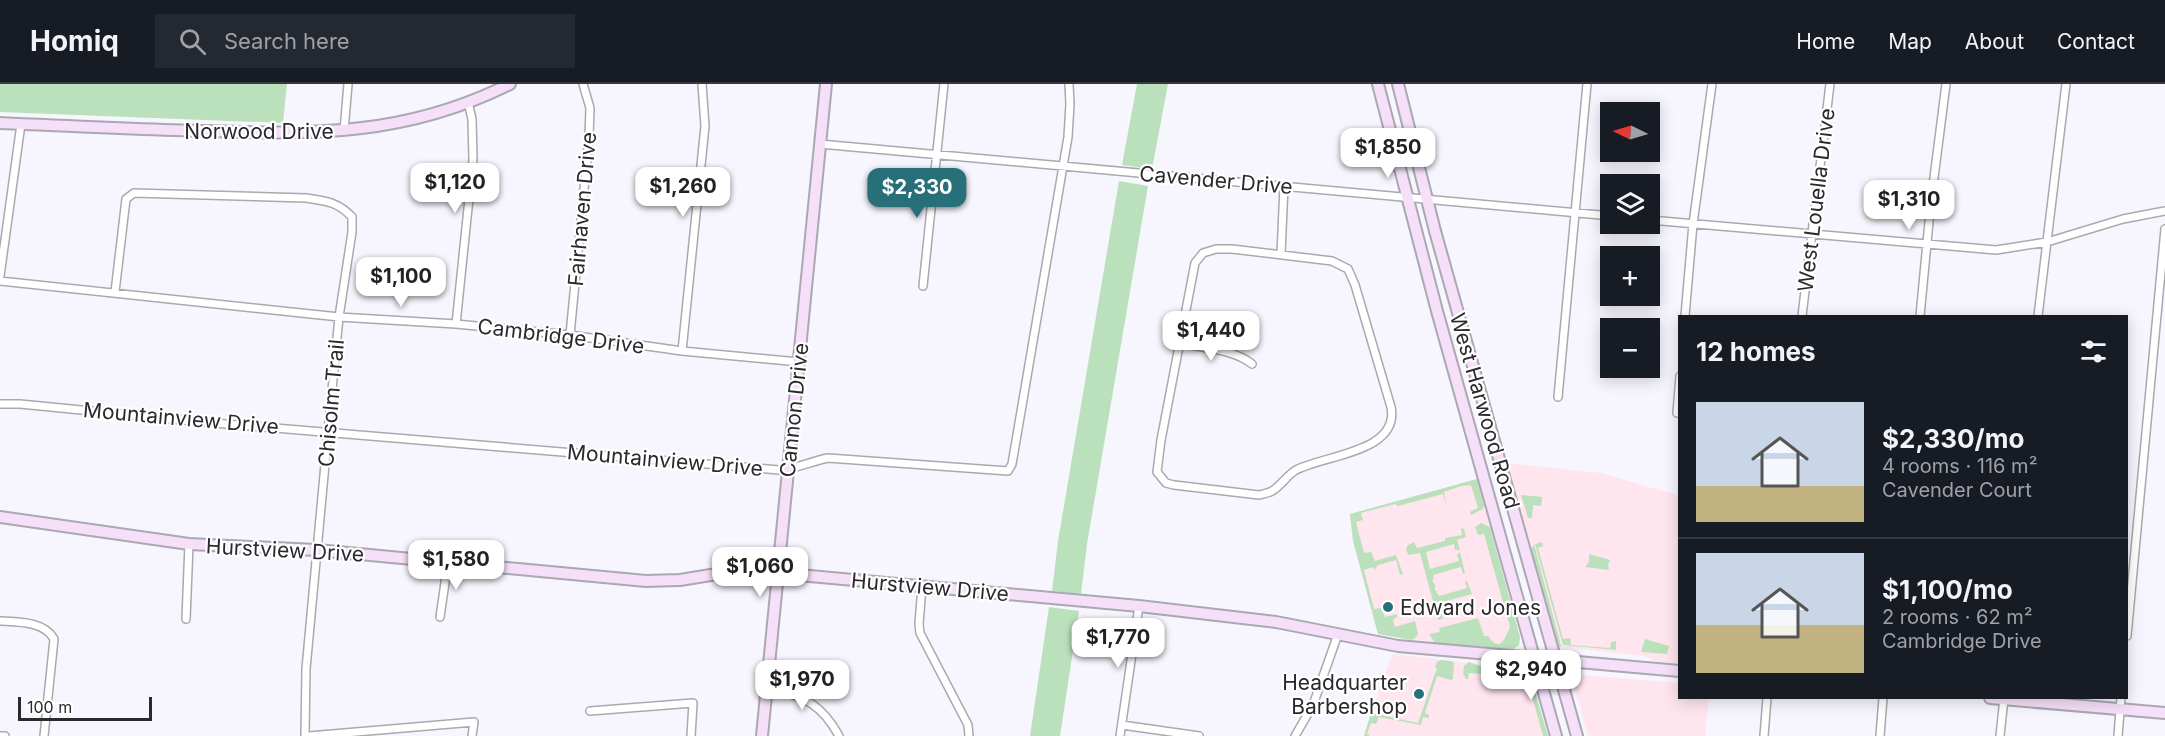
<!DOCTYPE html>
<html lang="en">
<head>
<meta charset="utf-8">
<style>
	body { margin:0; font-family:Inter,sans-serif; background:#242831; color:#f1f3f6; height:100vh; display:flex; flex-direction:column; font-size:22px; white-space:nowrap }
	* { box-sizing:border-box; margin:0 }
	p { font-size:20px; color:#9ea1a6 }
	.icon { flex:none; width:33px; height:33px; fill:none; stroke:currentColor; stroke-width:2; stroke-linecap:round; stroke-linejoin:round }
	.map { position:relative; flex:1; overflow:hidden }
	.panel { position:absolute; left:1678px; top:231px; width:450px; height:384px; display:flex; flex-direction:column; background:#171b24; border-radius:0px; box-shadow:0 3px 15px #0003 }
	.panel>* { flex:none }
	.needle { width:39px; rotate:275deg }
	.buttons { position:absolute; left:1600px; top:18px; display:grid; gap:12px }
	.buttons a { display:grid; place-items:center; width:60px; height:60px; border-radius:0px; background:#171b24; box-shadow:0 3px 15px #0003; font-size:30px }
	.scale { position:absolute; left:18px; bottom:15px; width:134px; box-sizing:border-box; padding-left:6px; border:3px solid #2a292c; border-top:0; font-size:16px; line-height:21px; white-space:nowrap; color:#2a292c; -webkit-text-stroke:4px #fff; paint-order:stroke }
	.price { position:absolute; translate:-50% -51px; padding:0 14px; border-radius:12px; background:#fff; color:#222; font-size:20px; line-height:39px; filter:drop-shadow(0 2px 3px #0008) }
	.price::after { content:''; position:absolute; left:50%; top:36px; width:18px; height:14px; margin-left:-9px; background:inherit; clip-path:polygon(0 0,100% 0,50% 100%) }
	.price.active { background:#27707a; color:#fff }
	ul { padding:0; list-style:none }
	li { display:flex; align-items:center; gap:18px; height:150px; padding:0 18px }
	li+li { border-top:2px solid #363941 }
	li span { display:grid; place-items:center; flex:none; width:168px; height:120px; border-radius:0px; color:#555 }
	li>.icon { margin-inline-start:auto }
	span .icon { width:72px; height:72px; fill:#fffc; stroke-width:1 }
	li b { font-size:26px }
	h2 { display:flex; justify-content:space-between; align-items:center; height:72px; padding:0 18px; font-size:26px }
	header { display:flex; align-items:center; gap:36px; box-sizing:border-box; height:84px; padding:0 30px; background:#171b24; border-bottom:2px solid #363941 }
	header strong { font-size:28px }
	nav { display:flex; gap:33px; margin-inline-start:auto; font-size:21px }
	.search { width:420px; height:54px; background:#242831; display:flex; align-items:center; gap:15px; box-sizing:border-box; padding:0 21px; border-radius:0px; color:#9ea1a6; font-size:22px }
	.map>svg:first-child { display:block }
</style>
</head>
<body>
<header>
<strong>Homiq</strong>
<div class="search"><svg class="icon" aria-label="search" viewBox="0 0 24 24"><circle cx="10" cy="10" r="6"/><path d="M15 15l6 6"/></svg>Search here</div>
<nav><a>Home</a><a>Map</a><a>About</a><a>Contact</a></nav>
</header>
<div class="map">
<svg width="2165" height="652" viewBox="0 0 2165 652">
	<rect width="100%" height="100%" fill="#f7f6fe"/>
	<path fill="#ffe5ee" d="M1507,379L1601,389L1680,412V580L1658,578L1644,572L1560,563Z
		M1477,395L1520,553L1519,561L1510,565L1450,561L1378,550L1353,457L1350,430Z
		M1392,570L1471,579L1489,585L1525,589L1530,591L1547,652H1364Z
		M1582,591L1680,599V614H1709L1705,652H1588L1573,599Z"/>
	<path fill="#bbe1bc" d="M0,0H287L283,39L0,28Z
		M1137,0H1168L1152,85L1122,81Z
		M1119,97L1148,102L1087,460L1081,510L1052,507L1058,457Z
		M1477,395L1484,421L1483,425L1471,431L1470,429L1471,427L1478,424L1471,401L1461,402L1444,408L1447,423L1443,410L1398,422L1395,420L1361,429L1363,436L1356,438L1364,469L1371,468L1375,477L1396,471L1403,490L1400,491L1396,476L1378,481L1374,486L1373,483L1364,486L1374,525L1381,524L1385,533L1397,530V533L1393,536L1395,543L1415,537L1418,550L1414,555L1411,556L1378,550L1353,457L1350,430Z
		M1521,411L1542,413L1541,422L1533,421L1532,434H1528Z
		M1481,439L1490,443L1520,553L1519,561L1513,565L1435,559L1429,550L1440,548L1439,544L1478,534L1484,552H1488C1501,571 1506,551 1510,543L1484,450L1478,451L1475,443Z
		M1461,444L1464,445L1466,453L1457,456L1460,466H1455L1454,460L1426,468L1430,485L1459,477L1457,471L1460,468L1465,489L1463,490L1461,483L1433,491L1434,495L1432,496L1436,503L1434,504L1439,512L1467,504L1465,497H1467L1472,510L1439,519L1443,535L1438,536L1420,469L1409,471L1406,467L1407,462L1414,458L1417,464L1445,457V454L1462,451Z
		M1542,458L1543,462L1538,464L1563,555L1570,554L1571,561L1610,564L1611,558L1616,557V566L1563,561L1535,460Z
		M1534,460L1561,562L1560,564L1557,558L1531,466Z
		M1589,470L1610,476L1608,481L1609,486L1585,483L1589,478Z
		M1049,523L1079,527L1060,652H1030Z
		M1645,555L1669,562L1667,570L1641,568Z
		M1441,576L1451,577L1454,579L1453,595L1451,596L1437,592L1425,629L1429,631V634L1423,633L1421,641L1379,633L1376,640L1371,639L1367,650L1370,652H1364L1371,629L1418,639L1437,584L1435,583L1437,578Z
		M1469,578L1489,585L1525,589L1530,591L1548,652H1543L1529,601L1522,603L1515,600L1516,593L1469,589L1468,595H1466L1463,590L1464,582Z"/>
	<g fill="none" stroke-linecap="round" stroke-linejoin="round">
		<defs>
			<path id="street" d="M344,47L348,0
				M820,60L1611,132
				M1650,136L1996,166L2047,158L2123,135L2165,127
				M1216,165H1232L1332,177L1348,185L1355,201L1391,323C1400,368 1325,371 1296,386C1287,391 1281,402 1272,407C1269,409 1263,410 1259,411L1174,401L1166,399L1157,388L1161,356L1195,179L1203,169Z
				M1281,170L1284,102
				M0,192L21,40
				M0,197L339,233L456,240L570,251L682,267L799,278
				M923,202L944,0
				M115,208L126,115L134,109L306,114C326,117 338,118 352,133V148L339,233L328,348L306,585L305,652
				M1685,232L1693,140L1712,0
				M1802,232L1830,0
				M1920,232L1931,117L1946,0
				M2038,232L2066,0
				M456,240L473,76L472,35L468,18
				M570,251L589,53L590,24L583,0
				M1179,259C1202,264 1234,265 1252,280
				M682,267L705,42L702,0
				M1558,313L1587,0
				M0,320H20L214,339L779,386C793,386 812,377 828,374L1008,387L1012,380L1068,53L1070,20L1069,0
				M1677,329L1680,292
				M922,502L919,540L920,549L968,641L969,652
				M440,533L448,478
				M186,535L189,460
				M0,537C18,538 44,537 54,555L44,652
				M2127,552L2165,145
				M767,602C803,614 820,617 839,652
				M590,627L693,619L691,652
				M1122,641L1199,652
				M0,652H5
				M309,652L474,638L472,652
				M1120,652L1139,522
				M1295,652L1313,621L1338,550
				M1764,652L1767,614
				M1880,652L1883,614
				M2000,652L2004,614
				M2118,652L2121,614"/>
			<path id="secondary" d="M1378,0L1437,227L1556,652
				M1398,0L1435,147L1577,652
				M0,39C67,42 133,45 200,47C314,50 404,53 510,0
				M0,433L189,460L317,466L646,497L680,496L729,488L777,489L1139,522L1276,538L1398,562L1680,587
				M1990,614L2165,629
				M762,652L826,0"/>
		</defs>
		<use href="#street" stroke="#aaa8b0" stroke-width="10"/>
		<use href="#secondary" stroke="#aaa8b0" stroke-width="14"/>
		<use href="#street" stroke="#fff" stroke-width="7"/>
		<use href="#secondary" stroke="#f5dff9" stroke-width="10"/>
	</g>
	<g fill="#27707a" stroke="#fff" stroke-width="2">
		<circle cx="1388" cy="523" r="6"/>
		<circle cx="1419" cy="610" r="6"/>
	</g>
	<g text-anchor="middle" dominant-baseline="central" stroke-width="4.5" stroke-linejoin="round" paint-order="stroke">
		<g font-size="21" fill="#2a292c" stroke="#fff">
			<text x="259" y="47">Norwood Drive</text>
			<text transform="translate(1216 96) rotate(5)">Cavender Drive</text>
			<text transform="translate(1816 116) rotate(-83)">West Louella Drive</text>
			<text transform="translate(582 125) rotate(-85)">Fairhaven Drive</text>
			<text transform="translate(561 252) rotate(7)">Cambridge Drive</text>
			<text transform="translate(331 319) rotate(-85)">Chisolm Trail</text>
			<text transform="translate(794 326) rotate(-84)">Cannon Drive</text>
			<text transform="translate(1485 327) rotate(74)">West Harwood Road</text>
			<text transform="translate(181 334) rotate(5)">Mountainview Drive</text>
			<text transform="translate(665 376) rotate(5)">Mountainview Drive</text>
			<text transform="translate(285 466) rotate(3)">Hurstview Drive</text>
			<text transform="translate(930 503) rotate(5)">Hurstview Drive</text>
		</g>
		<g font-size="21" fill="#2a292c" stroke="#fff" text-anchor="start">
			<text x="1400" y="523">Edward Jones</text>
			<text x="1407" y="598" text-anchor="end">Headquarter<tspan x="1407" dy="24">Barbershop</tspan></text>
		</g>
	</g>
</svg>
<div class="buttons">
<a><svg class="needle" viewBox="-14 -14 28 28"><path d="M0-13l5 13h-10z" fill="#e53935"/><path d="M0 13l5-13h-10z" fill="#9ea1a6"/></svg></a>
<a><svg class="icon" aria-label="layers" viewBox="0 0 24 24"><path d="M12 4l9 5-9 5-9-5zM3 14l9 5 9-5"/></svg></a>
<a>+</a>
<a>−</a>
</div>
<div class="scale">100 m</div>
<b class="price" style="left:1388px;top:95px">$1,850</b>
<b class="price" style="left:455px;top:130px">$1,120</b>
<b class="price" style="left:683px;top:134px">$1,260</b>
<b class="price active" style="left:917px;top:135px">$2,330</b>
<b class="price" style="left:1909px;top:147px">$1,310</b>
<b class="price" style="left:401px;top:224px">$1,100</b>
<b class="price" style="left:1211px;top:278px">$1,440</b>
<b class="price" style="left:456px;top:507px">$1,580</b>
<b class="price" style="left:760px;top:514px">$1,060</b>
<b class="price" style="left:1118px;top:585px">$1,770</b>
<b class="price" style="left:1531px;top:617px">$2,940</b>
<b class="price" style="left:802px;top:627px">$1,970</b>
<section class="panel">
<h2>12 homes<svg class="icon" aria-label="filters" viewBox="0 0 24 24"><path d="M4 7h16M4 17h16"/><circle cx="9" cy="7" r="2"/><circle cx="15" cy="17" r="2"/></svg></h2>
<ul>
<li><span style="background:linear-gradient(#c9d6e8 70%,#c2b280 0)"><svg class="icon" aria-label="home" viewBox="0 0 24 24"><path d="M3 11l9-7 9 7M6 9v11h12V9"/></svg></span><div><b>$2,330/mo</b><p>4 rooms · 116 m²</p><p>Cavender Court</p></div></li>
<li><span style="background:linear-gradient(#c9d6e8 60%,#c2b280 0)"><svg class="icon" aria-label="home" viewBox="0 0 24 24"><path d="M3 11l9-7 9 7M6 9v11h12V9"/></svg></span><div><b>$1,100/mo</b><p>2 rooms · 62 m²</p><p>Cambridge Drive</p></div></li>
</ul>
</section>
</div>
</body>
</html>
